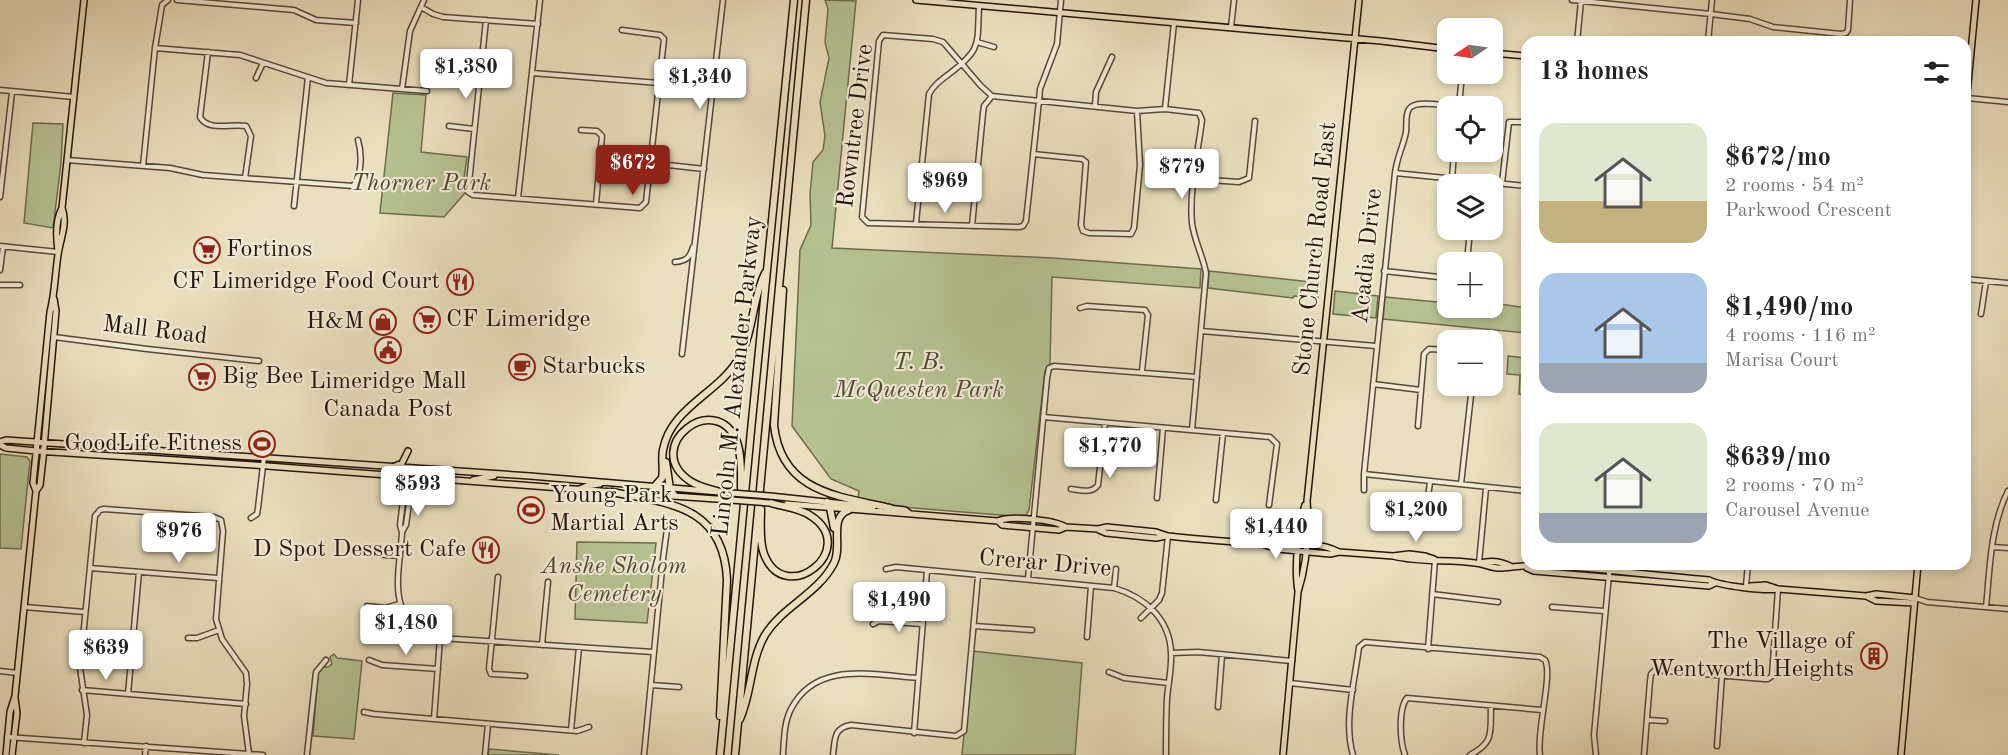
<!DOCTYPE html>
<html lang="en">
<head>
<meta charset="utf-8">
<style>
	body { margin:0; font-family:"Old Standard TT",serif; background:#f2f2f2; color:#222; height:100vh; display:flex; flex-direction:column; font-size:22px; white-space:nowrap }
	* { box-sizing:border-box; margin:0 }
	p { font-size:20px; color:#767676 }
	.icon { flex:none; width:33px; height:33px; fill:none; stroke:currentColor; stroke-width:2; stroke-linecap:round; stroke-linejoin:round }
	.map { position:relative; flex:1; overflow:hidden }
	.sheet { position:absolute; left:1521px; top:36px; width:450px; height:534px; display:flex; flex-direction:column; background:#fff; border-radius:18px; box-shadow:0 3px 9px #0003 }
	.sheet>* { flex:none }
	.needle { width:39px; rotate:257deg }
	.buttons { position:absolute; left:1437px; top:18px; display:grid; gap:12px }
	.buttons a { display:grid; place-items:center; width:66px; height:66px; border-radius:12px; background:#fff; box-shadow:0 3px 9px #0003; font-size:30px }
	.price { position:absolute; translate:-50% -51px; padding:0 14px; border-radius:6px; background:#fff; color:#222; font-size:20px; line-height:39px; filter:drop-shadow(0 2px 3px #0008) }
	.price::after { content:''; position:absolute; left:50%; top:36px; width:18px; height:14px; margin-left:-9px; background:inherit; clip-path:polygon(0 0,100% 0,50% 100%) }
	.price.current { background:#8f2418; color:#fff }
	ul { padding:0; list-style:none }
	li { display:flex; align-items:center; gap:18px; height:150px; padding:0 18px }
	li span { display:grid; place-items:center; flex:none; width:168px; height:120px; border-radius:18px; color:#555 }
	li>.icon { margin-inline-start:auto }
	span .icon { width:72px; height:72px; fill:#fffc; stroke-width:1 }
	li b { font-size:26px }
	h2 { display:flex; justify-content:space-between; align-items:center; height:72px; padding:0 18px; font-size:26px }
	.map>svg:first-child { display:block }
</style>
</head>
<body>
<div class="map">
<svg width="2008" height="755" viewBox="0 0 2008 755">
	<rect width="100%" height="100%" fill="#eadfbe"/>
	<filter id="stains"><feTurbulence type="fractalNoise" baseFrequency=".00333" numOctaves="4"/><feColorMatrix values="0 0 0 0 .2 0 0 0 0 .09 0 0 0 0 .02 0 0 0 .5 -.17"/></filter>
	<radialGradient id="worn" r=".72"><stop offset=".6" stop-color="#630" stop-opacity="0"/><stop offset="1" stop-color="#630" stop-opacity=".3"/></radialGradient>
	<path fill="#b6c293" stroke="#6e6c4e" stroke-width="1.5" d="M825,0L856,1L832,248L1053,258L1201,269L1200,288L1052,277L1050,364L1045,371L1029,510L1025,517L901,507L858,499L859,491L831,479L792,426L800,250L811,225L810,194L813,162L823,150L825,136L820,102L829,58L825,42L828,9Z
		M393,93L426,95L421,152L467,157L463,186L465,193L444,217L380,213Z
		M33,123L63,124L61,163L53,228L24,223Z
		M1209,271L1320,283L1318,298L1294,296L1293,298L1208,288Z
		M1335,291L1378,296L1376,318L1333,314Z
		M1385,297L1447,303L1448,308H1492L1493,303L1527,308V333L1383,319Z
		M1508,356L1527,358V395L1519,394L1520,375L1507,374Z
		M0,454L27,457L30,461L21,549L0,548Z
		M577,542L656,543L647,623L575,619Z
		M972,651L1082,663L1075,755H962Z
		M334,654L337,658L362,661L354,739L313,736L318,673L323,667H328L332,664L330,657Z
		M489,749L559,755H488Z"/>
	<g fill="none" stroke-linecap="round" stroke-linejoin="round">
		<defs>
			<path id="minor" d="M177,0L294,10L316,20L356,23
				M1061,0L1057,44L1040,89L1039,101L1026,221L1023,226L1019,227L868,223L862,217L879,41L883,35L933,39L943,42L981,86L992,96L1137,111L1165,109L1199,113L1202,120C1198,152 1189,191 1192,223C1194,240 1203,256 1206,273L1192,430
				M1572,0L1711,14L1750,19L1773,27L1841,34L1846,33L1848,30L1850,0
				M421,7L433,14L443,17L538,24
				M486,20L468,192L473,195L640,208L646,202L664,39L660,35L622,30
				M1231,27L1234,0
				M977,42L994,47
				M1577,42L1581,1
				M1708,42L1712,0
				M155,48L240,55L326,83L427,91
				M208,52L200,117C208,132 232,123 246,126L251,136L245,178
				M456,71L480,73
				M532,73L659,83
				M256,78L263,63
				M349,85L358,0
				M402,89L410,31L424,0
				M0,90L74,97
				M1967,98L2008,102
				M1095,106L1096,92L1112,57
				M1459,106L1462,74
				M1165,109L1174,23
				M449,126L474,129
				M581,130L597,131L602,136L596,204
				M1033,154L1082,159L1086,162L1081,225L1083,231L1089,233L1131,234L1134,228L1140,165L1137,111
				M67,160L170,168L203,175L353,186C362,176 362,153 358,140
				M650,163L704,169
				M143,166L155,48L162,5L168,0
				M1395,173C1397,157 1403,147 1406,132C1407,125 1405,115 1409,109C1415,99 1444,106 1454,106
				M1195,179L1239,182L1249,178L1255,121
				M1452,179L1454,152
				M1502,183L1509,122H1527
				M1527,186L1395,173L1364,474L1527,491
				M0,197L12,92
				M518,198L540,0
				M294,206L308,77
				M916,223L929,94C934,85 941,80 949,74C982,49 977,45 979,6
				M972,226L983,113L984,106L992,96
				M1441,228H1448
				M1461,230H1470
				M0,246L58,252
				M675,262C687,261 690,257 693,247
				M1467,262L1470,230
				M0,270L3,247
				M1384,271L1448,278
				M1965,279L2008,283
				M0,285H20
				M1080,308L1087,306L1145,310L1148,315L1142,371
				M1981,314L1986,281
				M1201,331L1376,346
				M54,337L147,349L259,361
				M682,354L723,0
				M1373,384L1421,390L1424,354L1429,349L1448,350
				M1043,417L1270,437L1277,444L1269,505
				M1418,426L1421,390
				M407,468L400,525L402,533C399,577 384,622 440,638L653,652
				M1364,474V490
				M1461,484L1472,386
				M1071,489C1080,490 1092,494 1098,485L1105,423
				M1157,498L1163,428
				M1216,500L1223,433
				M251,518L257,514L258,508L264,457
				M1425,520L1430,482
				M402,532L406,525L414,469
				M1992,547L2008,548
				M373,554L400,556
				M1479,563L1486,488
				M90,568L218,578
				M886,569L896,567L1114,588C1145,597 1170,619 1171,653C1172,668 1168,684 1167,699C1166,718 1166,736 1166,755
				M498,577L489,669L491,674L525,676
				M1028,579L1047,378L1049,368L1054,366L1197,377
				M1746,586L1748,564
				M1114,588L1116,569
				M1432,594L1498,602
				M1915,598L1927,602L2008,609
				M367,606L385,608L399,604
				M24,607L85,612
				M1552,607L1604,611
				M1986,607C1990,568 1990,527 2008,491
				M1141,618L1159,600L1162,593L1168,536
				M873,624L879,621L922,624
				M974,626L1032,630
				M1087,637L1091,586
				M188,638H197L219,630
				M542,645L548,582
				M1428,649L1435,560
				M1171,653L1198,652L1292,661
				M369,660L382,665L438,669
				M0,671L17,673
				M1109,672L1124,678L1168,683
				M1290,683L1353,690
				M651,685L679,687
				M82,690L246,704
				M128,694L139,572
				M1218,707L1222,655
				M364,712L374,714L577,731L589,727
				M434,719L440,638
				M1648,720L1665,721
				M571,730L579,647
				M914,733L927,571
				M7,737L263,755
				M84,743L87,715L80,668L95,516L100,510L104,509L214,517L221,520L223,531L216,619L222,639L246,673L247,684L244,716L249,754
				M1717,746L1722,675
				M145,755L146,746
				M307,755L316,672L326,660
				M485,755L488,724
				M644,755L663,559L667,529L671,522
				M783,755C784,740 784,722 791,709C816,660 874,675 918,678
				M833,755C835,740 833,728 851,725L956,736L964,731L978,576
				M1353,755C1343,721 1355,681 1359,647L1365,642L1540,657L1545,660C1553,675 1536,732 1540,755
				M1405,755C1400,742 1398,709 1407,698L1542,710
				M1470,755C1495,742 1490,732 1491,706
				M1596,755L1594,735L1610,564
				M1644,755L1650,681L1651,674L1655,670L1764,679H1768L1772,676L1778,589"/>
			<path id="major" d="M916,0L1381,41L1448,49
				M1492,53L1527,56
				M1965,114L1976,0
				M58,251C56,237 55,221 62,208L84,0
				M0,442L6,440L530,476L731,493
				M0,445L6,448L36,451L254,465L614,492
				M393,467L402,463L408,451
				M473,480L494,476
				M577,490L587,486L600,484
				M36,491L33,483L50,312C55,293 55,274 58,255C60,239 68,224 62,208
				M629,493L731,500
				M770,496L873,507
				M787,504L998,521C1010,515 1054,520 1066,527
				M888,508L905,510L909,513
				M998,521L1002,525L1059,530L1066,527L1098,529L1107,527L1156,532L1168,536C1197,539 1227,542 1257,543C1283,544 1315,540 1339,552
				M1099,530L1106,533L1156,538L1166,536
				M1262,544L1278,549L1330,554L1339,552L1393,556L1409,554L1425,556L1434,559
				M1393,556C1420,563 1448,559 1475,563C1485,564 1493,569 1502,568C1514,567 1527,565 1539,565C1595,568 1652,575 1709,580C1721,586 1764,591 1778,589
				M1480,563C1491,560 1500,561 1510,566
				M1527,568L1534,571L1709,586L1715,583
				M1750,586L1766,585L1778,589L1866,596L1876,601L1914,603
				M1298,591C1294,568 1298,528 1305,505
				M1866,596L1876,594L1915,598
				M6,755L10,712L15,696L36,491L40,485L43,458L56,311L54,299
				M12,755L17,713L15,698
				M1283,755L1298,592C1307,564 1309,530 1307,501L1359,0
				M1901,755L1918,564"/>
			<path id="highway" d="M783,290L774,425C781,492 837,496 890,508
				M666,462L670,489L674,495
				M654,487L662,478C664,469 661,459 663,450C671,406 721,393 740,356C754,330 752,299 765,273
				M612,492C669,503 724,506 727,580L720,716
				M720,492C710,489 699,487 690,481C640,447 716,388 737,442C742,456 741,474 741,488
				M827,502L830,508L834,528
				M761,509C761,523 759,540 764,554C785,609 861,549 811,516C800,508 784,507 771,503
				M740,719C752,692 750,661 765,635C783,606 818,594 834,563C843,546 828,517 849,510
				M720,755C743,503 769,252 794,0
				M735,755L806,0"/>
		</defs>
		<use href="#minor" stroke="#584837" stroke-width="7"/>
		<use href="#major" stroke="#27150a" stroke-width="8"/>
		<use href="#highway" stroke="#27150a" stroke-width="9"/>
		<use href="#minor" stroke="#f1ead5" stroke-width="4"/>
		<use href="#major" stroke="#eadfbe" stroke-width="5"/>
		<use href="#highway" stroke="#eadfbe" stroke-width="6"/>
		<defs>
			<path id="major-bridge" d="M731,493L770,496
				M731,500L770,503"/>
		</defs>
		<use href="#major-bridge" stroke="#27150a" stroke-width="8" stroke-linecap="butt"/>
		<use href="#major-bridge" stroke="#eadfbe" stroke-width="5"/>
	</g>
	<defs>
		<symbol id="supermarket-ring" viewBox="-11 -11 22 22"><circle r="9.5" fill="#f1ead5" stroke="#8f2418" stroke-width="1.5"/><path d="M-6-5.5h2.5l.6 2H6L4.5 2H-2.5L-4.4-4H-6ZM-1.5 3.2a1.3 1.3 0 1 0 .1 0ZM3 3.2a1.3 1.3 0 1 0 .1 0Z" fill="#8f2418"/></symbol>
		<symbol id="restaurant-ring" viewBox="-11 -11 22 22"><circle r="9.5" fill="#f1ead5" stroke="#8f2418" stroke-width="1.5"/><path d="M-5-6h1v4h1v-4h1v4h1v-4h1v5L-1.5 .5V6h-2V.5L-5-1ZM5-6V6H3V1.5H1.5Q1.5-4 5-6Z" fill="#8f2418"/></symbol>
		<symbol id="shop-ring" viewBox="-11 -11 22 22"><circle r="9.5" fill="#f1ead5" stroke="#8f2418" stroke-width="1.5"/><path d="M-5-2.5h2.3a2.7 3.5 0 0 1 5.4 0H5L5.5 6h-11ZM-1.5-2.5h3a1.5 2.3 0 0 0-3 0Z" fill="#8f2418"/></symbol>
		<symbol id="civic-ring" viewBox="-11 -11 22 22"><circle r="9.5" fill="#f1ead5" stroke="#8f2418" stroke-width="1.5"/><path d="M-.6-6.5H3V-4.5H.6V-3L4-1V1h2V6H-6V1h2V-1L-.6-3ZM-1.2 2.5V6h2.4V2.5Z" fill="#8f2418"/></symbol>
		<symbol id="cafe-ring" viewBox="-11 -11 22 22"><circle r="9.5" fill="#f1ead5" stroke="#8f2418" stroke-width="1.5"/><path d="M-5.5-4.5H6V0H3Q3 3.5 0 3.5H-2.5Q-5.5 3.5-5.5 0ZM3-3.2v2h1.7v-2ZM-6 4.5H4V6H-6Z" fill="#8f2418"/></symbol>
		<symbol id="stadium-ring" viewBox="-11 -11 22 22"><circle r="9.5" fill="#f1ead5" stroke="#8f2418" stroke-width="1.5"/><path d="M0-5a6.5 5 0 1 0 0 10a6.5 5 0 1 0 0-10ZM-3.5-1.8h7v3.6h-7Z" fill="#8f2418"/></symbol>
		<symbol id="building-ring" viewBox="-11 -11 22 22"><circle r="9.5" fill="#f1ead5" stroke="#8f2418" stroke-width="1.5"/><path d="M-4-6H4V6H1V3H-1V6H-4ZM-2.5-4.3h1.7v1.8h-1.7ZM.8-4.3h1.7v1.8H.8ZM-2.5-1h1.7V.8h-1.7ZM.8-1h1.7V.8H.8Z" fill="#8f2418"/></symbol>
	</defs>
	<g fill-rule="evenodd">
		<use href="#supermarket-ring" x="192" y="235" width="30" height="30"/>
		<use href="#restaurant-ring" x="445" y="267" width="30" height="30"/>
		<use href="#supermarket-ring" x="412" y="305" width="30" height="30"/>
		<use href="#shop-ring" x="368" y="307" width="30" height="30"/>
		<use href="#civic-ring" x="373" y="335" width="30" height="30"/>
		<use href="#cafe-ring" x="507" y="352" width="30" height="30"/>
		<use href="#supermarket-ring" x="187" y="362" width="30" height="30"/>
		<use href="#stadium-ring" x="247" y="429" width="30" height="30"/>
		<use href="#stadium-ring" x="516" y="495" width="30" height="30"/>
		<use href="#restaurant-ring" x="471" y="535" width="30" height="30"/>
		<use href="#building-ring" x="1859" y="641" width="30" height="30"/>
	</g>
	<g text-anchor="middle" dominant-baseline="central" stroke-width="4.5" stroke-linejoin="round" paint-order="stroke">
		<g font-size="24" fill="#27150a" stroke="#f1ead5">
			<text transform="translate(856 126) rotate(-83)">Rowntree Drive</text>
			<text transform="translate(1316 249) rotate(-84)">Stone Church Road East</text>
			<text transform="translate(1368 256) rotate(-84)">Acadia Drive</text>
			<text transform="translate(155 331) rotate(7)">Mall Road</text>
			<text transform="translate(738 376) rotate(-84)">Lincoln M. Alexander Parkway</text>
			<text transform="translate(1045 564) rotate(5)">Crerar Drive</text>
		</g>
		<g font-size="24" font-style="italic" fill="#524933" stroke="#f1ead5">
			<text x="421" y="184">Thorner Park</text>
			<text x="919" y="363">T. B.<tspan x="919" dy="28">McQuesten Park</tspan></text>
			<text x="614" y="567">Anshe Sholom<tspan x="614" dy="28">Cemetery</tspan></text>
		</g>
		<g font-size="24" fill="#27150a" stroke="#f1ead5" text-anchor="start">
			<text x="226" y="250">Fortinos</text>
			<text x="440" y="282" text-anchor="end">CF Limeridge Food Court</text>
			<text x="446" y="320">CF Limeridge</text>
			<text x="364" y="322" text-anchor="end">H&amp;M</text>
			<text x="542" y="367">Starbucks</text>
			<text x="222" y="377">Big Bee</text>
			<text x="388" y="382" text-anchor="middle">Limeridge Mall<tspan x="388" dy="28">Canada Post</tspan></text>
			<text x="242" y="444" text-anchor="end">GoodLife Fitness</text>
			<text x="550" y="496">Young Park<tspan x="550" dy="28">Martial Arts</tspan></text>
			<text x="466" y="550" text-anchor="end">D Spot Dessert Cafe</text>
			<text x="1854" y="642" text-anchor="end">The Village of<tspan x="1854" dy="28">Wentworth Heights</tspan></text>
		</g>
	</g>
	<rect width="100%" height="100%" filter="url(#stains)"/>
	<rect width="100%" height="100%" fill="url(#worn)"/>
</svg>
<div class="buttons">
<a><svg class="needle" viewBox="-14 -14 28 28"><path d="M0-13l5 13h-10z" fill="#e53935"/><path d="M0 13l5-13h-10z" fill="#767676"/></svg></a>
<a><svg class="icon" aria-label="locate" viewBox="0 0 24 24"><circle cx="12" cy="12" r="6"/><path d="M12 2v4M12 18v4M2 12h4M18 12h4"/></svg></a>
<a><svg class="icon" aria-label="layers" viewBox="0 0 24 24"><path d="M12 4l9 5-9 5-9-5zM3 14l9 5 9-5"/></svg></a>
<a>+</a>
<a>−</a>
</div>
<b class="price" style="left:466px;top:100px">$1,380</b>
<b class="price" style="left:700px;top:110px">$1,340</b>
<b class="price current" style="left:633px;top:196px">$672</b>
<b class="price" style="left:1182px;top:200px">$779</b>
<b class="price" style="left:945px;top:214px">$969</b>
<b class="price" style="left:1110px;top:479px">$1,770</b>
<b class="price" style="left:418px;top:517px">$593</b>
<b class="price" style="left:1416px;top:543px">$1,200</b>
<b class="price" style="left:1276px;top:560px">$1,440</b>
<b class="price" style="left:179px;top:564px">$976</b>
<b class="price" style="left:899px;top:633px">$1,490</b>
<b class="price" style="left:406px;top:656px">$1,480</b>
<b class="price" style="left:106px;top:681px">$639</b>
<section class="sheet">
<h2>13 homes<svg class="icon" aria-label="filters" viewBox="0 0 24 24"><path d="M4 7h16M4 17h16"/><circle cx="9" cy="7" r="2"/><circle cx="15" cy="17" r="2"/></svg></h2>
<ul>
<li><span style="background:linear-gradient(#dfe7d0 65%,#c2b280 0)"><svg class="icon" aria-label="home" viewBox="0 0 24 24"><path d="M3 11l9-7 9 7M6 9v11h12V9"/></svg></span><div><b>$672/mo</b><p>2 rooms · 54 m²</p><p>Parkwood Crescent</p></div></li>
<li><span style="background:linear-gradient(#a9c7e8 75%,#9aa5b1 0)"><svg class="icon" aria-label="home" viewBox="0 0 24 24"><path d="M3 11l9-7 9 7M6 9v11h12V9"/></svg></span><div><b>$1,490/mo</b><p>4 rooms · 116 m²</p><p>Marisa Court</p></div></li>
<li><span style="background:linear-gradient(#dfe7d0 75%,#9aa5b1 0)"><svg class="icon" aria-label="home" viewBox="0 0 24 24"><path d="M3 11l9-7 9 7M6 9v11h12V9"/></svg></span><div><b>$639/mo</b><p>2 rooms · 70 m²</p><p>Carousel Avenue</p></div></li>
</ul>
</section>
</div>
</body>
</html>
